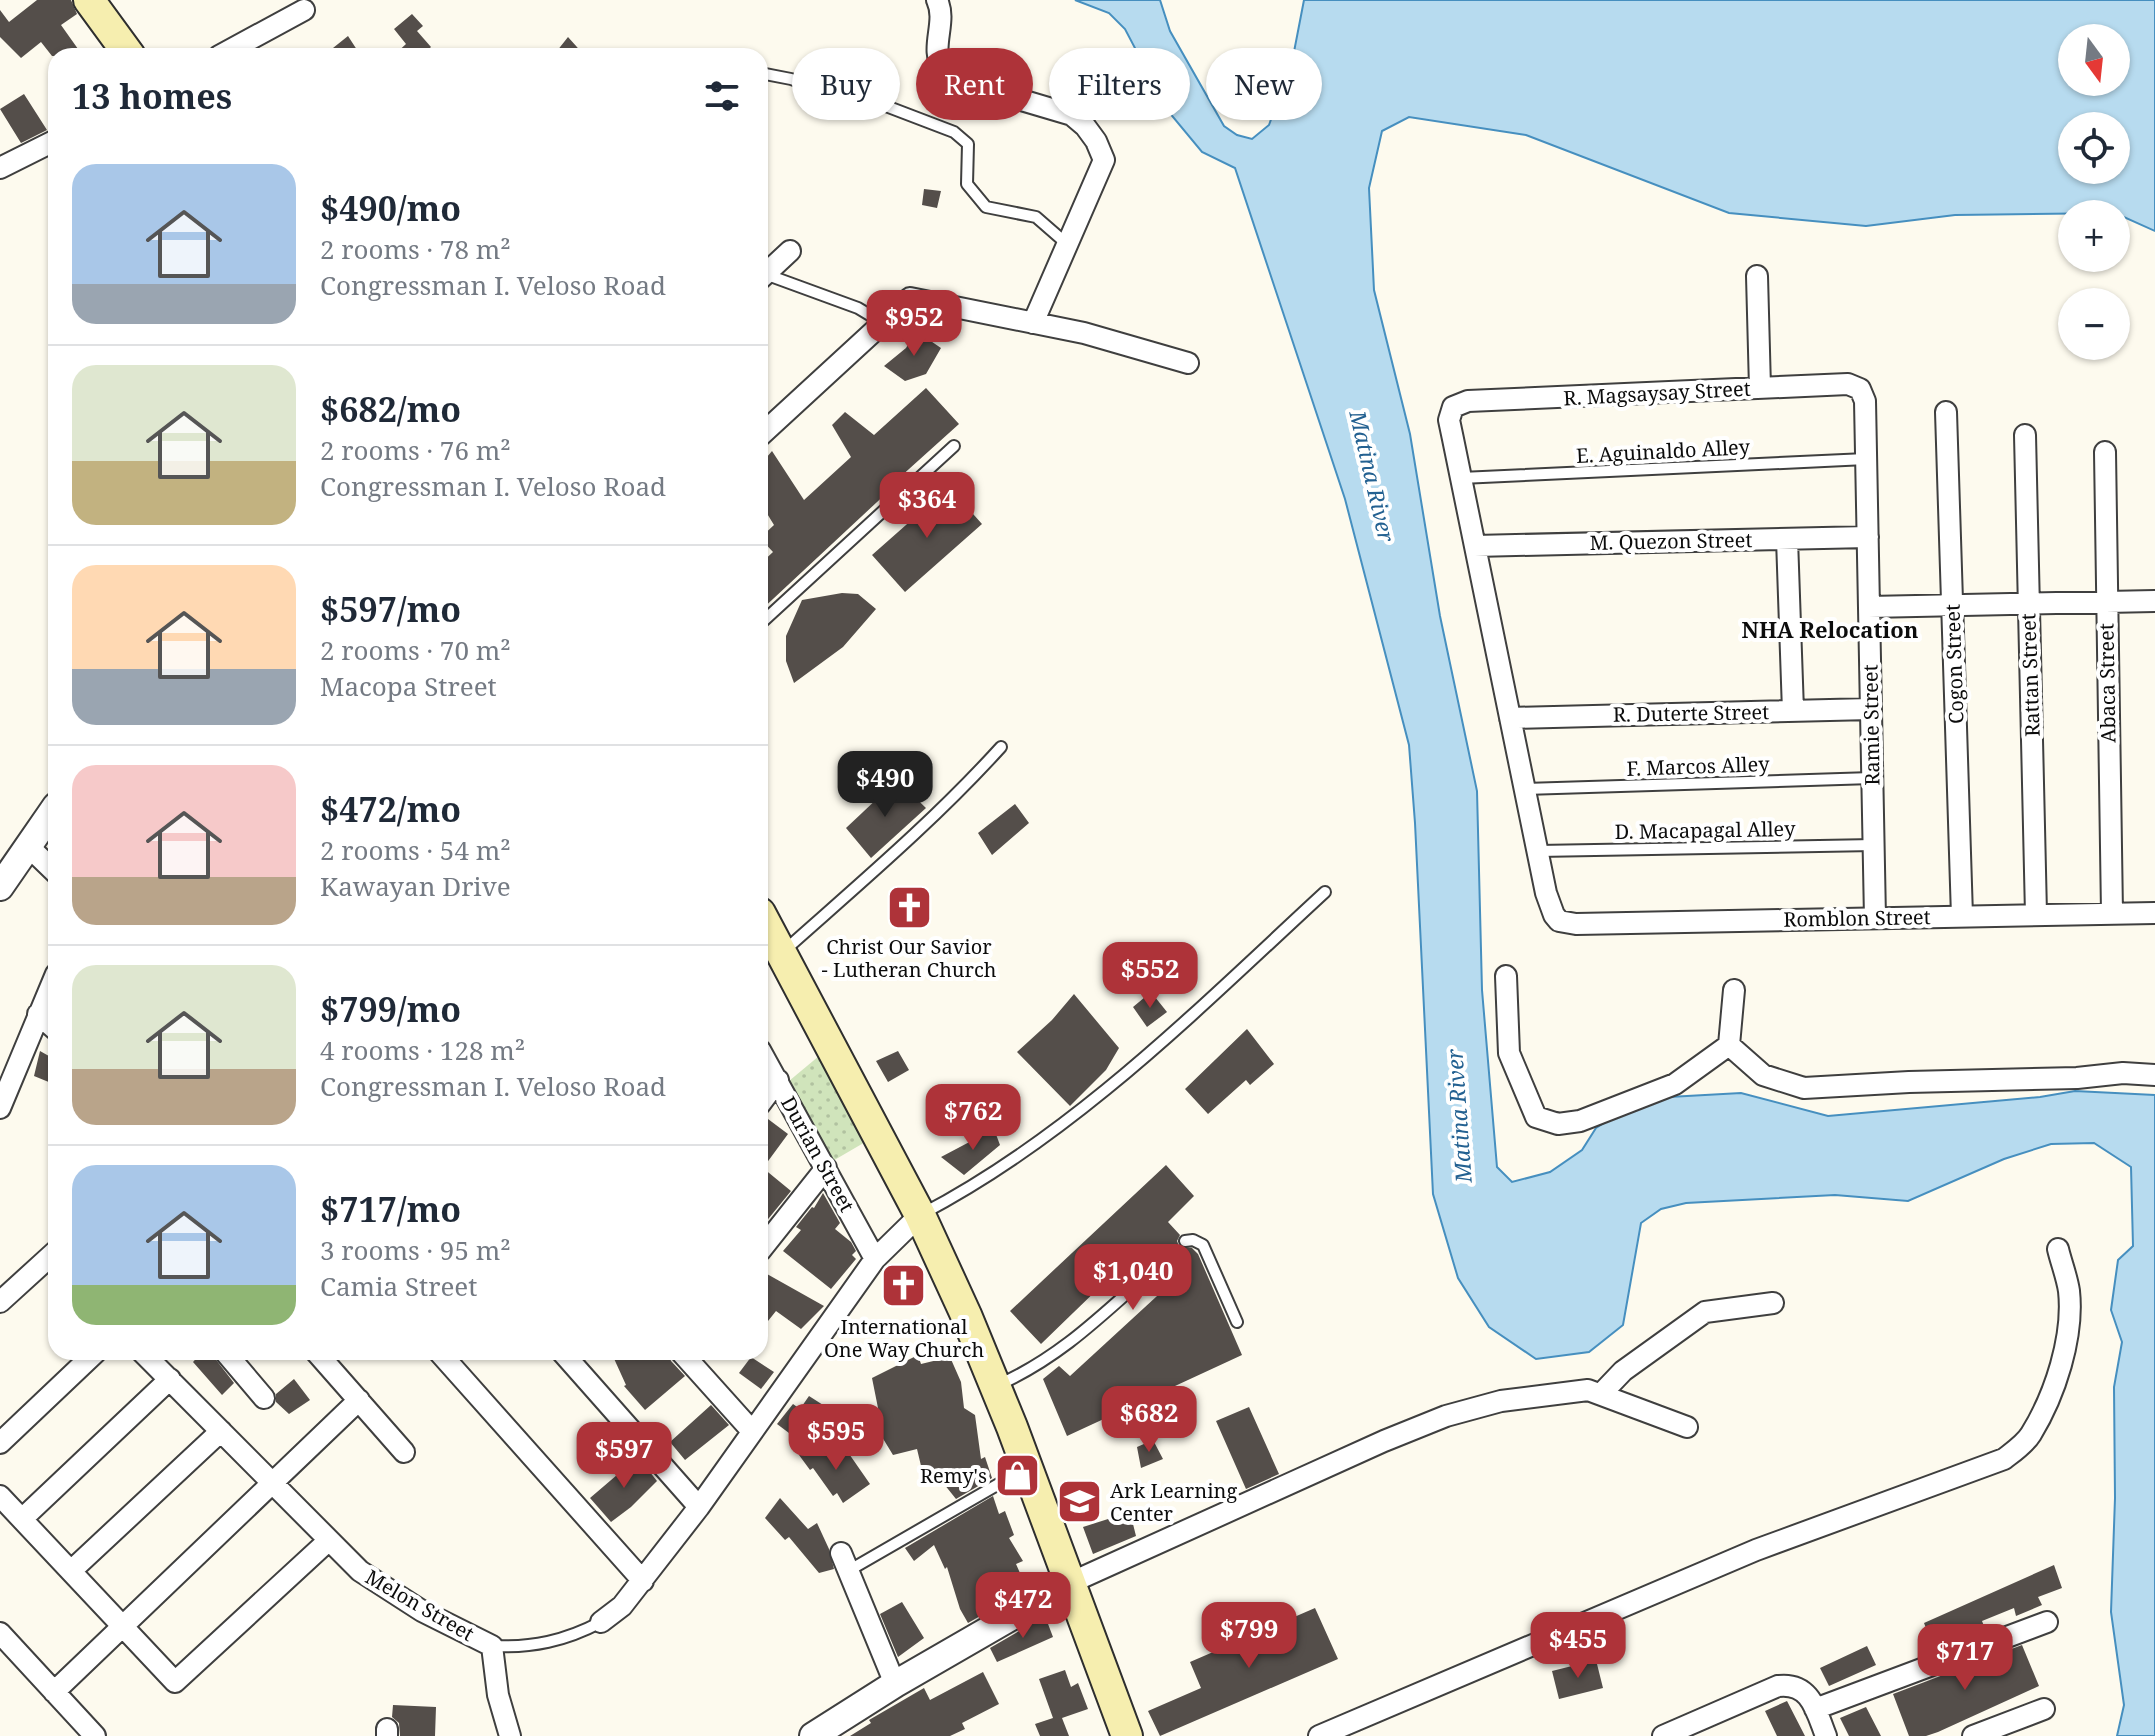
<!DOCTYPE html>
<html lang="en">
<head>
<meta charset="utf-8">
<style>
	body { margin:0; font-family:"Noto Serif",serif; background:#f6f6f7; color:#1f2937; height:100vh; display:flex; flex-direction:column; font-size:30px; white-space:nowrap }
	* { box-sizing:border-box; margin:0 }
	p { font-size:26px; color:#747a83 }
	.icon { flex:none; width:44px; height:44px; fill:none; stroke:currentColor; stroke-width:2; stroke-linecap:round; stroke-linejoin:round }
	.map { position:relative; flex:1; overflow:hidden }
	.panel { position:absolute; left:48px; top:48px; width:720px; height:1312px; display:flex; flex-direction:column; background:#fff; border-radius:24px; box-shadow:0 2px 6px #0004 }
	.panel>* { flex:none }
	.hud { position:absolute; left:792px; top:48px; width:760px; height:72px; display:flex; gap:16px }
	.needle { width:52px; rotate:165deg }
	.controls { position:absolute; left:2058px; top:24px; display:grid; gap:16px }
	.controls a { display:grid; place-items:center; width:72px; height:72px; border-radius:50%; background:#fff; box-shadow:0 2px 6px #0004; font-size:40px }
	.price { position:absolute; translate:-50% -68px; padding:0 18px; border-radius:16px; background:#ae3339; color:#fff; font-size:26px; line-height:52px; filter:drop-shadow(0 2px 4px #0008) }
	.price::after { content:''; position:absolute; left:50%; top:48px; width:24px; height:18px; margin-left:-12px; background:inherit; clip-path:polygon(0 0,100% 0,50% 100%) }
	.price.selected { background:#222; color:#fff }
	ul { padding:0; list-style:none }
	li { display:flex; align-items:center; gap:24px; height:200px; padding:0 24px }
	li+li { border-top:2px solid #e0e1e3 }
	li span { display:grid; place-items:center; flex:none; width:224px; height:160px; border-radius:24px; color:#555 }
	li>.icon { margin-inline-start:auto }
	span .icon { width:96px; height:96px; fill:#fffc; stroke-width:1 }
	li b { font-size:34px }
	h2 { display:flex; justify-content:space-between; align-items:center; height:96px; padding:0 24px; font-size:34px }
	.tag { padding:0 28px; border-radius:36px; background:#fff; box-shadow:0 2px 6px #0004; font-size:28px; line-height:72px }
	.tag.selected { background:#ae3339; color:#fff }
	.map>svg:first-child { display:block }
</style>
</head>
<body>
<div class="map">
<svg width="2155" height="1736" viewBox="0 0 2155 1736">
	<defs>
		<pattern id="park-dots" width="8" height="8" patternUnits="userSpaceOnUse" patternTransform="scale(2)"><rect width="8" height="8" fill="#d0e4bb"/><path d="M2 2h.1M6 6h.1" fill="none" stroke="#b1c2a0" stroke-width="1.8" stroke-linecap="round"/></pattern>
	</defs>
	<rect width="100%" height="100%" fill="#fdfaee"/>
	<path fill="url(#park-dots)" d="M819,1056L867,1141L831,1162L789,1081Z"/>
	<path fill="#b7dbef" stroke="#468fbf" stroke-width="2" fill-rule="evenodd" d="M1075,0H1160L1170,31L1224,126L1237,135L1252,139L1269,125L1293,57L1304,0H2155V231L2115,213L1955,215L1866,226L1729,213L1526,135L1409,117L1382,131L1369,188L1374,290L1410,434L1440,616L1477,791L1482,990L1497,1167L1512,1182L1550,1172L1582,1150L1596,1128L1622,1112L1669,1097L1741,1093L1828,1116L2040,1097L2075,1091L2155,1095V1736H2117L2124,1705L2111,1612L2115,1498L2114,1387L2122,1342L2111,1310L2118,1260L2133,1246L2131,1167L2094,1143L2051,1144L2004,1159L1908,1201L1835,1195L1686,1203L1661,1209L1641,1223L1623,1325L1589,1352L1536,1359L1489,1327L1458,1278L1433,1194L1415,823L1409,745L1345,499L1235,168L1202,152L1168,111L1125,29L1109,13ZM2072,38H2116V82H2072ZM2072,126H2116V170H2072Z"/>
	<path fill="#544e4a" d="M37,0H71L77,14L61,25L83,56H52L41,42L21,58L0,37V10L9,22Z
		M412,14L423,26L417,31L431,47L422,56H393L406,44L394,29Z
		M348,36L361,56H323Z
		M568,37L585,56H553Z
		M24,94L47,130L21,143L0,109Z
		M924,189L941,191L937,208L922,205Z
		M916,331L941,348L926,374L905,381L884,366L906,348Z
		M926,388L959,424L889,487L891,489L760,611V564L773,552L760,538L774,525L760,502V465L772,451L804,500L851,457L832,425L845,412L874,435Z
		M949,487L982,524L905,592L872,555Z
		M842,593L858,594L876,609L843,647L794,683L786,661V636L802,600Z
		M897,780L926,808L871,858L846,828Z
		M1015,804L1029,823L992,855L978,833Z
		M1151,992L1167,1012L1147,1027L1133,1007Z
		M1074,994L1119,1048L1106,1070L1070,1106L1017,1052L1052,1020Z
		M1247,1029L1274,1064L1250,1085L1246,1080L1208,1114L1185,1089Z
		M40,1051L56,1060V1085L34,1076Z
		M898,1051L909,1070L888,1082L876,1061Z
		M764,1116L788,1134L763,1168L791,1191L760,1229V1117Z
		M994,1129L1000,1145L964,1175L941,1157Z
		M1166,1165L1194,1196L1168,1222L1180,1235L1177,1241L1179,1246L1192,1248L1198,1254L1242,1355L1067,1436L1043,1379L1059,1366L1070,1376L1169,1285L1159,1275L1162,1267L1156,1261L1148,1263L1137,1251L1041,1344L1010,1311Z
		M823,1193L840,1223L835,1229L851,1242L856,1251L852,1255L856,1259L831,1289L783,1251L801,1230L796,1227L812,1207L814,1208Z
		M767,1274L824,1306L801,1329L776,1311L760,1331V1283Z
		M202,1352H210L234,1383L222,1395L193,1362Z
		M611,1352H668L671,1361L685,1376L645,1410L624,1386L626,1385Z
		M918,1355L921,1364L950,1357L961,1382L964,1408L975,1415L981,1459L985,1457L992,1478L956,1499L940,1479L937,1481L922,1470L917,1449L893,1455L879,1432L864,1439L859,1423L870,1417L864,1408L880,1418L872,1378Z
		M751,1357L774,1372L761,1389L739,1373Z
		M294,1379L310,1400L289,1414L276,1402V1394Z
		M809,1396L834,1412L809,1448L777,1424L793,1404L800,1409Z
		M711,1405L729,1425L685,1460L670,1442Z
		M1249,1407L1279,1474L1246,1489L1216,1421Z
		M1153,1440L1163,1459L1141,1468L1137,1447Z
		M821,1443L830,1458L845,1448L870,1484L843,1503L837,1493L833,1496L813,1468L810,1470L799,1455Z
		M638,1457L657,1481L631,1507L611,1522L590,1498Z
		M993,1496L999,1514L1005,1511L1014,1535L1009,1538L1023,1561L1016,1564L1027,1589L968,1623L960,1609L947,1567L945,1569L934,1545L914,1561L905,1548Z
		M780,1498L808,1529L817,1523L829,1549L834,1569L819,1573L789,1537L785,1540L765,1518Z
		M1130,1512L1136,1536L1093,1554L1083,1527Z
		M2054,1565L2062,1588L2038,1597L2042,1605L2016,1616L2014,1608L1982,1621L1986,1631L1967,1638L1963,1629H1960L1931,1641L1924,1623Z
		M902,1602L924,1638L898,1657L880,1614Z
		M1315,1608L1338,1659L1160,1736L1148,1711L1201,1688L1190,1662Z
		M1045,1616L1053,1637L997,1662L990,1648Z
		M2022,1645L2039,1686L1938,1732L1926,1736H1909L1893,1694Z
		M1867,1646L1876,1665L1829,1686L1820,1668Z
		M1596,1660L1603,1688L1559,1699L1552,1671Z
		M1065,1670L1071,1687L1078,1683L1088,1709L1062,1718L1069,1736H1040L1035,1724L1053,1718L1039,1679Z
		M983,1672L999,1704L962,1723L965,1729L950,1736H850L871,1723L869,1720L924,1688L930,1700Z
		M1787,1701L1805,1736H1777L1765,1711Z
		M393,1705L436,1707L435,1736H400L399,1723L392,1717Z
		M1866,1707L1881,1736H1849L1840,1718Z"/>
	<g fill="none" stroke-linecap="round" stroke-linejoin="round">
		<defs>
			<path id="service" d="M760,73L791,79L836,95L878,103L954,132L968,144L967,184L986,207L1036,217L1067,244
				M765,274L858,308L883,323
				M1461,478L1866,459
				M760,624L954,446
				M1525,789L1872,778
				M1538,851L1874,845
				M784,951C858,885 934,821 1001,747
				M922,1214C1075,1134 1199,1008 1325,892
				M1185,1241L1193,1240L1203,1245L1237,1322
				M998,1385C1061,1357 1103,1314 1154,1269
				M848,1571L1023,1470
				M492,1646C532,1648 565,1641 601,1622"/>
			<path id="minor" d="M937,0C948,23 928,49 944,70L1018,99L1072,115L1085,126L1096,141L1104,160L1033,323
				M219,56L304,10
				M0,168L56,140
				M1757,276L1760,388
				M760,279L790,251
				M1946,412L1962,916
				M2025,435L2036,914
				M760,436L910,298L1084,333L1188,363
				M2105,452L2112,913
				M1787,539L1793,711
				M1475,546L1868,537
				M1869,607L2155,601
				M1510,718L1871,709
				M28,846L56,873
				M1875,918L1865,401L1860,389L1848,384L1468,401L1453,407L1449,420L1453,439L1546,893L1554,915L1559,921L1576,924L2155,913
				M1506,976L1509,1053L1536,1117L1558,1124L1580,1121L1675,1084L1729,1045L1734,990
				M38,1014L56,1030
				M1729,1045L1763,1075L1804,1088L1909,1082L2077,1078L2123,1073L2155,1075
				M760,1050L875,1259
				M760,1104L778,1080
				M0,1108L56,974
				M760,1251L826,1168
				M0,1302L56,1251
				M142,1352L360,1571L422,1611L492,1646L498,1695L510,1736
				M225,1352L264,1398
				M316,1352L404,1452
				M439,1352L643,1581
				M562,1352L699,1507
				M681,1352L751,1430
				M1602,1393L1623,1371L1705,1312L1773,1303
				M0,1443L96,1352
				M0,1496L175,1682L328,1541
				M22,1519L170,1379
				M841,1553L895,1684
				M71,1571L221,1431
				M1070,1583L1384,1441L1446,1416L1501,1401L1588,1390L1687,1427
				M601,1622L622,1606L699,1507L875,1259L920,1215
				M0,1633L95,1736
				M54,1692L359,1400
				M1815,1709L2047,1622
				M387,1729V1736
				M1319,1736L1756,1550L2004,1459C2013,1452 2025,1444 2031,1434C2055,1395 2074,1337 2069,1291C2067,1277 2061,1262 2058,1249
				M1663,1736L1778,1686C1811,1682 1816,1711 1826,1736
				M1973,1736L2044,1709"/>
			<path id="tertiary" d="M0,887L56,806
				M813,1736L895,1684L1070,1583"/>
			<path id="secondary" d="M89,0L130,56
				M760,913L920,1215L966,1315L1012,1427L1127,1736"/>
		</defs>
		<use href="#service" stroke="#3f3f3f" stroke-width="14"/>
		<use href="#minor" stroke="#3f3f3f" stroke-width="24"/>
		<use href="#tertiary" stroke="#3f3f3f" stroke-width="30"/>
		<use href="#secondary" stroke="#2e2e2e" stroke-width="34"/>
		<use href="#service" stroke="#fff" stroke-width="10"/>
		<use href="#minor" stroke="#fff" stroke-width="20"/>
		<use href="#tertiary" stroke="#fff" stroke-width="26"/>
		<use href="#secondary" stroke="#f6eeaf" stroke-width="30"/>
	</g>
	<defs>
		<symbol id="church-square" viewBox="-11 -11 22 22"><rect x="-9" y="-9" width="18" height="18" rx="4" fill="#ae3339" stroke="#fff"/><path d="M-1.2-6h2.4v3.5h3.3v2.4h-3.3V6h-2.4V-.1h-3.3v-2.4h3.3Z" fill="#fff"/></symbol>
		<symbol id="shop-square" viewBox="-11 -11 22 22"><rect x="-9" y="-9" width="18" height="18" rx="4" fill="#ae3339" stroke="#fff"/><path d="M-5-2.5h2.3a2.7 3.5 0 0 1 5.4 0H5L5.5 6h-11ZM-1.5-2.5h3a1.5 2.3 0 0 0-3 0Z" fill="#fff"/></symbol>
		<symbol id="school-square" viewBox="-11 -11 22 22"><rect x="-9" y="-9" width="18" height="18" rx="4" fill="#ae3339" stroke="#fff"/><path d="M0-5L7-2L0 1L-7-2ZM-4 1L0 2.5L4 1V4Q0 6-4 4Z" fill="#fff"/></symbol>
	</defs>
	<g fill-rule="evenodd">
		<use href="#church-square" x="884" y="882" width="51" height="51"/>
		<use href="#church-square" x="878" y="1260" width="51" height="51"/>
		<use href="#shop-square" x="992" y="1450" width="51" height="51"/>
		<use href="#school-square" x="1054" y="1476" width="51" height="51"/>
	</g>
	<g text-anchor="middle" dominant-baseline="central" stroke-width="8" stroke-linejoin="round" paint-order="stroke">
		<g font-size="20" fill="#0c0c0c" stroke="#fff">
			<text transform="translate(1657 393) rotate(-3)">R. Magsaysay Street</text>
			<text transform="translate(1663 451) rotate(-3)">E. Aguinaldo Alley</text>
			<text transform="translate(1671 541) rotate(-1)">M. Quezon Street</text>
			<text transform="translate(1954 664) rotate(-92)">Cogon Street</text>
			<text transform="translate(2030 675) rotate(-92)">Rattan Street</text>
			<text transform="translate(2107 683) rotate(-91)">Abaca Street</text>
			<text transform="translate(1691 713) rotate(-1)">R. Duterte Street</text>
			<text transform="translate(1871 725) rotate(-91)">Ramie Street</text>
			<text transform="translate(1698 766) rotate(-2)">F. Marcos Alley</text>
			<text transform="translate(1705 830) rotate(-1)">D. Macapagal Alley</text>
			<text transform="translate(1857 918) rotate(-1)">Romblon Street</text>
			<text transform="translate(818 1154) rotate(61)">Durian Street</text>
			<text transform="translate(420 1605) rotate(30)">Melon Street</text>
		</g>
		<g font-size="20" fill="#0c0c0c" stroke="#fff">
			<text x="909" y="946">Christ Our Savior<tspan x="909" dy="23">- Lutheran Church</tspan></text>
			<text x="904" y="1326">International<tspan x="904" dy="23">One Way Church</tspan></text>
			<text x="987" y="1475" text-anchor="end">Remy's</text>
			<text x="1110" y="1490" text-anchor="start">Ark Learning<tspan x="1110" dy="23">Center</tspan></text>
		</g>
		<g font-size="22" font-style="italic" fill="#236191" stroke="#fff">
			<text transform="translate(1373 476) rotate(77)">Matina River</text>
			<text transform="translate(1458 1116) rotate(-94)">Matina River</text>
		</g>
		<g font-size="22" font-weight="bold" fill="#0c0c0c" stroke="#fff">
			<text x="1830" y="629">NHA Relocation</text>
		</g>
	</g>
</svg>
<div class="controls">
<a><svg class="needle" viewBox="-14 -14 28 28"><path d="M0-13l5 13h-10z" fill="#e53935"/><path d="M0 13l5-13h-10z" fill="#747a83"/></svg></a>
<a><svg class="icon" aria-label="locate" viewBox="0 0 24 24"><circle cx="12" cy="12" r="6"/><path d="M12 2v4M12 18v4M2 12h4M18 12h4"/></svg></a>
<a>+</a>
<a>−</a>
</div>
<b class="price" style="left:914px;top:358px">$952</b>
<b class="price" style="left:927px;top:540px">$364</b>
<b class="price selected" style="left:885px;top:819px">$490</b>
<b class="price" style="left:1150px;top:1010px">$552</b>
<b class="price" style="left:973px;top:1152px">$762</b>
<b class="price" style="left:1133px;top:1312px">$1,040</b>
<b class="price" style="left:1149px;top:1454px">$682</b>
<b class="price" style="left:836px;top:1472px">$595</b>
<b class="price" style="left:624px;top:1490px">$597</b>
<b class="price" style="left:1023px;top:1640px">$472</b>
<b class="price" style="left:1249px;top:1670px">$799</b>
<b class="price" style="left:1578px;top:1680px">$455</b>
<b class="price" style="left:1965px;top:1692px">$717</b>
<div class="hud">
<a class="tag">Buy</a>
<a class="tag selected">Rent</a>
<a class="tag">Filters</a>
<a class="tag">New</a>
</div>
<section class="panel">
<h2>13 homes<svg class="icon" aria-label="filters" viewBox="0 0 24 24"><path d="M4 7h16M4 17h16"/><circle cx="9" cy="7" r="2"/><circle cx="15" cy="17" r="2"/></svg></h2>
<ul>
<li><span style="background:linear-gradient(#a9c7e8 75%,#9aa5b1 0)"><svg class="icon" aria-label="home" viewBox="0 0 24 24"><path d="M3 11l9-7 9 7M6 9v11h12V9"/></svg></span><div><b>$490/mo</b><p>2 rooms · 78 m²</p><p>Congressman I. Veloso Road</p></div></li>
<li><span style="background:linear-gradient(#dfe7d0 60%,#c2b280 0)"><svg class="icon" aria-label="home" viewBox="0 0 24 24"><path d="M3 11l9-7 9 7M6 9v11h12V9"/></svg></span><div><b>$682/mo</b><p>2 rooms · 76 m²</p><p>Congressman I. Veloso Road</p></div></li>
<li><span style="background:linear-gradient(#ffd9b3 65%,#9aa5b1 0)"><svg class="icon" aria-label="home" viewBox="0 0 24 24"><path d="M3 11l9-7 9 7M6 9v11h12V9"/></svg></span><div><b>$597/mo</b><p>2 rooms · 70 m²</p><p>Macopa Street</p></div></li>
<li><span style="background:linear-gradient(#f6c9c9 70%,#b9a48a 0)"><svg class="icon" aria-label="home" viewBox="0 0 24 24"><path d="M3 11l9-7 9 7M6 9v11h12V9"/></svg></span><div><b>$472/mo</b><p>2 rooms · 54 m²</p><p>Kawayan Drive</p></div></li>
<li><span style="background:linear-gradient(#dfe7d0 65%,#b9a48a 0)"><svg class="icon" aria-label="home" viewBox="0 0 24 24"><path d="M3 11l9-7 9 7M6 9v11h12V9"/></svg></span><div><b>$799/mo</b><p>4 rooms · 128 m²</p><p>Congressman I. Veloso Road</p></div></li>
<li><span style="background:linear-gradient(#a9c7e8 75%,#8fb573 0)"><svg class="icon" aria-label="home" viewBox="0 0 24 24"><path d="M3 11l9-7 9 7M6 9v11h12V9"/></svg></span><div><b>$717/mo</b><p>3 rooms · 95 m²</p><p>Camia Street</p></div></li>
</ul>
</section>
</div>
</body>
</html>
